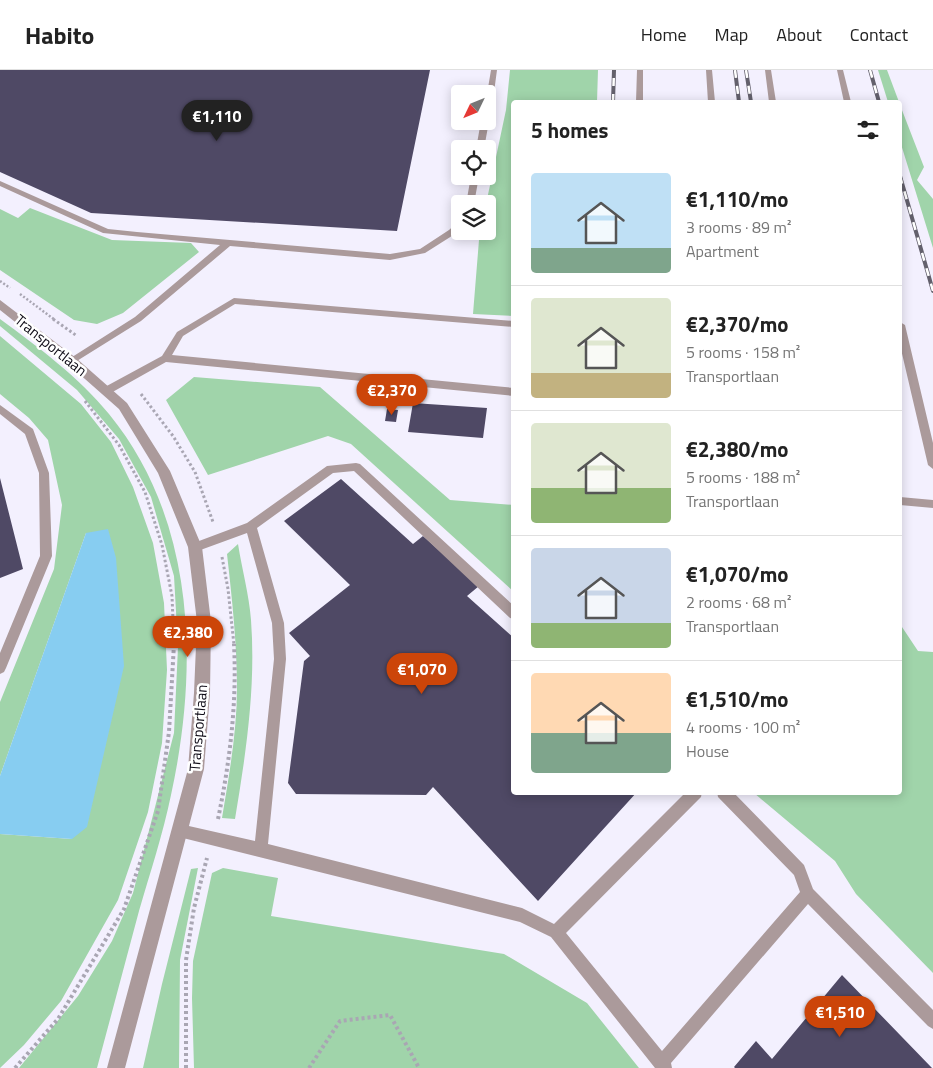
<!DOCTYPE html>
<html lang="en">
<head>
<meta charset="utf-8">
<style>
	body { margin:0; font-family:"Titillium Web",sans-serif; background:#f2f2f2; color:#222; height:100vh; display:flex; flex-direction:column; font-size:19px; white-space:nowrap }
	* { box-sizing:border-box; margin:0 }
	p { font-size:16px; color:#767676 }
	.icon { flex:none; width:28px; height:28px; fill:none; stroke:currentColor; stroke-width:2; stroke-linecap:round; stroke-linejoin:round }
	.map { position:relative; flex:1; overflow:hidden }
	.sheet { position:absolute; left:511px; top:30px; width:391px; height:695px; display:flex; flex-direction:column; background:#fff; border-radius:5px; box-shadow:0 2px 12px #0003 }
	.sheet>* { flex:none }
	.needle { width:32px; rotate:227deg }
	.controls { position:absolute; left:451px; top:15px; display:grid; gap:10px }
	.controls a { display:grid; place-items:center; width:45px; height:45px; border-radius:5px; background:#fff; box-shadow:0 2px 12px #0003; font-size:25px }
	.price { position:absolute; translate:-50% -42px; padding:0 11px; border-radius:18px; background:#cc4509; color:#fff; font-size:16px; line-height:32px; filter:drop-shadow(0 1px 2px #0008) }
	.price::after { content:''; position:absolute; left:50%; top:30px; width:15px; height:11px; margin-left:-8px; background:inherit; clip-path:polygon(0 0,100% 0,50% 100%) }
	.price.selected { background:#222; color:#fff }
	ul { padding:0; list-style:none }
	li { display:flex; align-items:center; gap:15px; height:125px; padding:0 20px }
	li+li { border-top:1px solid #e0e0e0 }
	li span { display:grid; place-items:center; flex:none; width:140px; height:100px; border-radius:5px; color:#555 }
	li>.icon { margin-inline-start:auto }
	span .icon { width:60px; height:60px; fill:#fffc; stroke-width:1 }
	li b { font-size:21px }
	h2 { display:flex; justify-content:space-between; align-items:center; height:60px; padding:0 20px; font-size:21px }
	header { display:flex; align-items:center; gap:30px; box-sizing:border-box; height:70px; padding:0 25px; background:#fff; border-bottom:1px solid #e0e0e0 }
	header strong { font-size:24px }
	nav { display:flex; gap:28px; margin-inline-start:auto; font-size:18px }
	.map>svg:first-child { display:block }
</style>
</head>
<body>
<header>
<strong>Habito</strong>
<nav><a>Home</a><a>Map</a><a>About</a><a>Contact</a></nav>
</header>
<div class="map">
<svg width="933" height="998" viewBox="0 0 933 998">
	<rect width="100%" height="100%" fill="#f3f0fe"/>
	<path fill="#a0d4aa" d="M510,0H598L597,32H514V246L473,244L479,170L481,161H488L486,134L506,40Z
		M878,0H887L899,32H888Z
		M900,35L924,97L917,110L933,129V178L900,71Z
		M30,138L112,170L191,173L199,182L123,243L97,254L74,250L0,200V139L18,148Z
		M0,249C38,277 79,307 109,344C196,450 199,597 171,725C163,764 150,803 139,841C125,893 111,946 97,998H19L78,926L112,871L133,823L174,663L178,577L174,506L151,427L119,369L77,320L0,256Z
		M0,266L81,334L111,372L133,417L153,473L164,533L167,600L162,673L148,742L118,830L61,931L24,975L0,998V764L72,769L86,463L0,706V632L54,499L62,435L48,370L29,348L0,324Z
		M194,307L320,317L450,430L514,435V522L351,374L328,366L208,405L166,330Z
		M238,474C242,499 249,525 251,550C256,617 246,683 235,749L222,748C229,706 237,661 237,618C237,573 232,529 227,484Z
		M900,554L918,581L933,582V903L856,824L835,791L754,723L900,722Z
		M198,798L180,890L179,998H143L162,914L191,799Z
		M223,798L278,808L271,846L504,884L587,933L639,998H194L192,928L193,891L212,803Z"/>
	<path fill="#87cdf1" d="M108,459L116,488L124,596L87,757L72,769L0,764V706L86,463Z"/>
	<path fill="#4f4965" d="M0,0H430L397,161L91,143L0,102Z
		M413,333L487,338L483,368L408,362Z
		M387,339L398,340L396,352L385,351Z
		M0,408L23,499L0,508Z
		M341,409L413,474L423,466L479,516L467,526L514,568V722H637L538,831L433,717L426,725L296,724L288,713L304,591L310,586L289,563L350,515L284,451Z
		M842,905L932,998H735L734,997L756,971L772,989Z"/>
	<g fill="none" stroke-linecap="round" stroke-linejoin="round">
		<path stroke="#a9a6b3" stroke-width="2.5" stroke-dasharray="2 2" stroke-linecap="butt" d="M0,211L10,218
			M20,224L55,250"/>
		<path stroke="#a9a6b3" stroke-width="3" stroke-dasharray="2.5 2.5" stroke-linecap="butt" d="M53,249L77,266
			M141,324L173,366L195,402L213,452
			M85,331L119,375L145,422L162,475L172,526L174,575
			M222,487L228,519L234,575"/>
		<path stroke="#a9a6b3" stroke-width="4" stroke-dasharray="3 3" stroke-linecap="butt" d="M218,749C230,691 237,633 234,574
			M15,998L58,949L124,839L158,741L169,662L174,574
			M186,998V890L194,838L207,788
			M309,998L340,951L390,945L419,998"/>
		<path fill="#ab9a9b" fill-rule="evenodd" d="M491,0H497L492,37L488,39L487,24Z
			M637,0H643V32H636Z
			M706,0H712L715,32H708Z
			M765,0H771L776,32H769Z
			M837,0H843L851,32H844Z
			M488,49L489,51L484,79H476L481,51H488Z
			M471,106H479L474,134H466Z
			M0,111L108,159L137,162L390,184L420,179L449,160L460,150V158L455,164L425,183L390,190L230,176L141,251L72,294L67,291L69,289L135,247L220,175L103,163L0,116Z
			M234,228L514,251V257L235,234L183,266L172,285L514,318V326L166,292L109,324H103L101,321L103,318L162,286L177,262Z
			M900,252L905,255L933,373V399L928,395L900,275Z
			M0,335L33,359L49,403L52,486L6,598L4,602L0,604V583L40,486L39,403L25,364L0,344Z
			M356,393L360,394L514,536V549L510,548L354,401L333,403L257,458L284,553L286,589L268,774L522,838L554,854L686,722H702L701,727L566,863L662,981L800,822L794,805L718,727L717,722H733L804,795L813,819L933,940V959L928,956L808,834L671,993L672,998H655L551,867L520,852L175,766L173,761L175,756L180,754L255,771L274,589L272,553L247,463L195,482L191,480L189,477L191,474L247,453L327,396Z
			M900,427L933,430V438L900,435Z"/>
		<path fill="#ab9a9b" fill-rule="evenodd" d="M0,230L76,288L127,333L170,401L202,477L211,552L210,623L204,699L125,998H107L188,699L194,623L197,552L188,477L158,403L119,339L68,294L0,240Z"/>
		<defs>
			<path id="rail" d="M735,0L739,32
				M746,0L751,32
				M870,0L879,32
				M613,32L614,0
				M900,106L933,221"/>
		</defs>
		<use href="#rail" stroke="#63606c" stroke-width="4"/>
		<use href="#rail" stroke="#fff" stroke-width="2.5" stroke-dasharray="8" stroke-linecap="butt"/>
	</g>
	<g text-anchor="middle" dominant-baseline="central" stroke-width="5" stroke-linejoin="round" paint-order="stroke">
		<g font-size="15" fill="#0e0b16" stroke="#fff">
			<text transform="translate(51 275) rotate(39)">Transportlaan</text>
			<text transform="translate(198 658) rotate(-85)">Transportlaan</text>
		</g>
	</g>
</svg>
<div class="controls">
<a><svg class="needle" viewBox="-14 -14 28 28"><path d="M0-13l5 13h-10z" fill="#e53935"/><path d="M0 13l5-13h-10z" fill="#767676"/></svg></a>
<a><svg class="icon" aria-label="locate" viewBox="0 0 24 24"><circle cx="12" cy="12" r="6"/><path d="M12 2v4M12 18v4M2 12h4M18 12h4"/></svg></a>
<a><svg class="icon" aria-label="layers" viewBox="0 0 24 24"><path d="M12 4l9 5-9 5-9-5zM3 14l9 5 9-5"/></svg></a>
</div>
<b class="price selected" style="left:217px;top:72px">€1,110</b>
<b class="price" style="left:392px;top:346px">€2,370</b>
<b class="price" style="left:188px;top:588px">€2,380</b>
<b class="price" style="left:422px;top:625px">€1,070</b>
<b class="price" style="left:840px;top:968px">€1,510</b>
<section class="sheet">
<h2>5 homes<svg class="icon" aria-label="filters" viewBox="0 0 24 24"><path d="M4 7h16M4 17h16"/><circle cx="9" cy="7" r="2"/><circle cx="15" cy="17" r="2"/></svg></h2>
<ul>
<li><span style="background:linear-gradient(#bfe0f5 75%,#7fa58c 0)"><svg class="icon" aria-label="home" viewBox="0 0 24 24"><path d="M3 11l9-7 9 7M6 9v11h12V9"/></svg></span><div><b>€1,110/mo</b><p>3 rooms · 89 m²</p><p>Apartment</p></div></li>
<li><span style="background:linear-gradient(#dfe7d0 75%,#c2b280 0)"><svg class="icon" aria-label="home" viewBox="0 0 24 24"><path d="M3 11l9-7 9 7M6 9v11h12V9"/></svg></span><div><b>€2,370/mo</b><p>5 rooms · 158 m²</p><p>Transportlaan</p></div></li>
<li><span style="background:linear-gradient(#dfe7d0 65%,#8fb573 0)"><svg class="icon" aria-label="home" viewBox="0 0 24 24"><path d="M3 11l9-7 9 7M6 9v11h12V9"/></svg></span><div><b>€2,380/mo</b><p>5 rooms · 188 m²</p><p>Transportlaan</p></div></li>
<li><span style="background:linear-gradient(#c9d6e8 75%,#8fb573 0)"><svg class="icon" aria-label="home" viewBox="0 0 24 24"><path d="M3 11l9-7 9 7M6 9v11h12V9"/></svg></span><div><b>€1,070/mo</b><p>2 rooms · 68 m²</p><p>Transportlaan</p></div></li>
<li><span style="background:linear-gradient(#ffd9b3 60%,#7fa58c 0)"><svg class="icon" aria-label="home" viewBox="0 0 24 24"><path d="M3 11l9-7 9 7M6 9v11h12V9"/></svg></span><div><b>€1,510/mo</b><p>4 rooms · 100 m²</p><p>House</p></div></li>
</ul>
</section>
</div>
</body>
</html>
